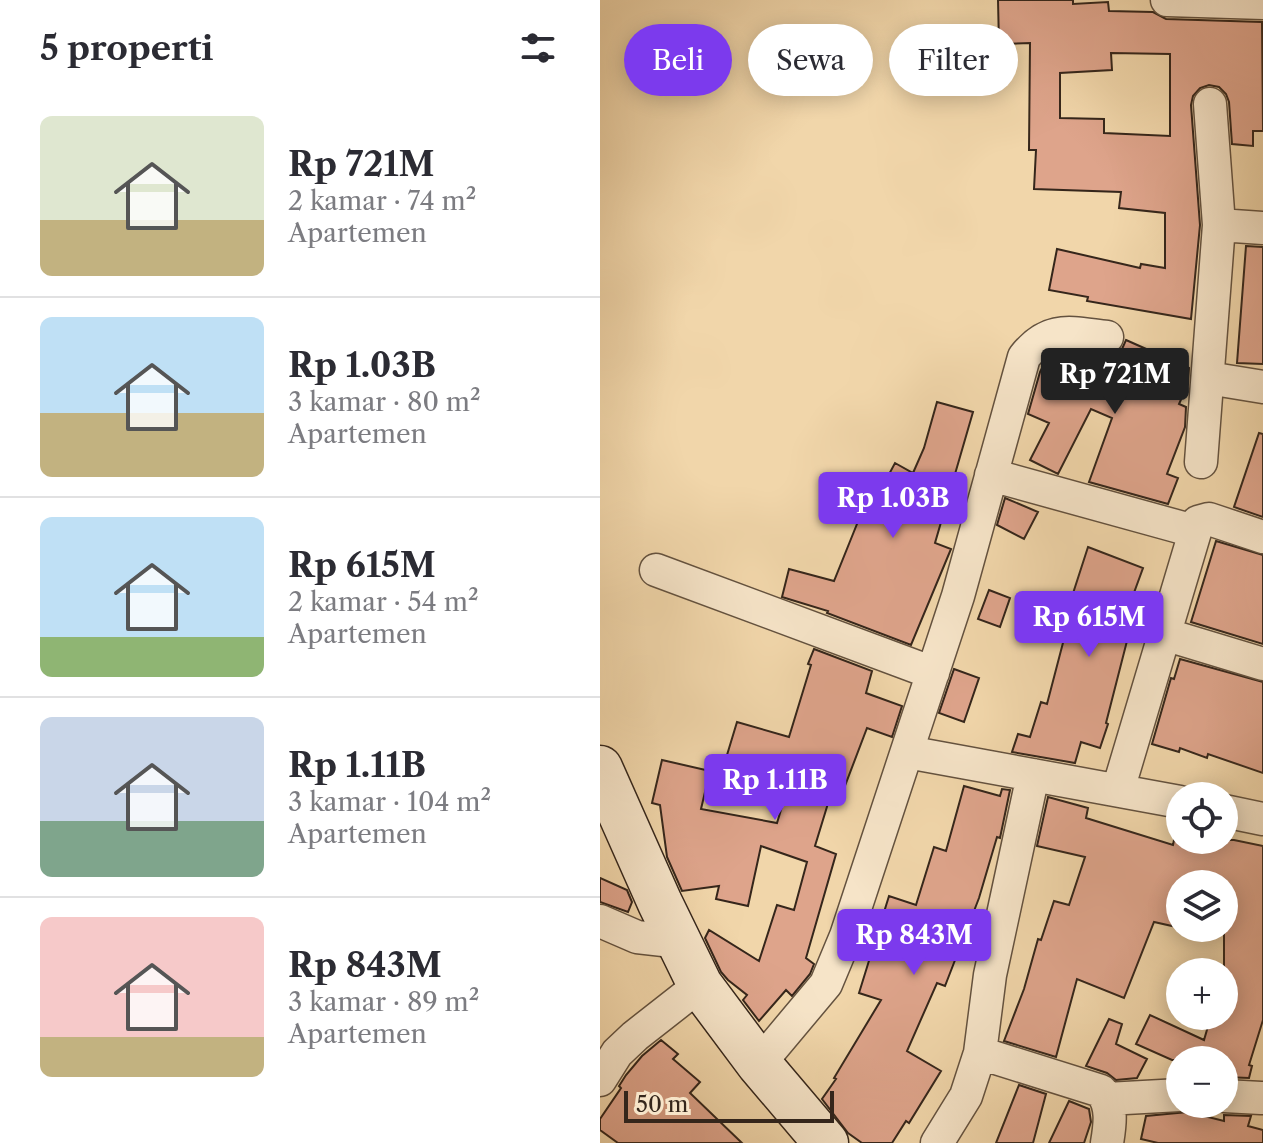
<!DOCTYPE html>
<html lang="id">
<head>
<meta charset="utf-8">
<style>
	body { margin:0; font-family:"Libre Caslon Text",serif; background:#f7f7f7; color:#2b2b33; height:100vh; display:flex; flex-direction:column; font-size:30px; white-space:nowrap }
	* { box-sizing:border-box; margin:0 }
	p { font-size:26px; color:#7c7c81 }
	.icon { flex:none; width:44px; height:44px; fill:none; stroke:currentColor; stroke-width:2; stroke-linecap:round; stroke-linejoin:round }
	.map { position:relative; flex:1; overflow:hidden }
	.drawer { display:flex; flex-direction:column; background:#fff; width:600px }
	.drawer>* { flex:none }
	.banner { position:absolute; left:24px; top:24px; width:518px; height:72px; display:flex; gap:16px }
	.fabs { position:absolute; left:566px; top:782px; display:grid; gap:16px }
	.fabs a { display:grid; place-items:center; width:72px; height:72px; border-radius:50%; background:#fff; box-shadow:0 4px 20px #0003; font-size:40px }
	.scale { position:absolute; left:24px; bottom:20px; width:210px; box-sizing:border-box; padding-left:8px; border:4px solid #35261b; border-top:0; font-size:22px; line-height:28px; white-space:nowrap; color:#35261b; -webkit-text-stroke:6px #f6e4c8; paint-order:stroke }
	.price { position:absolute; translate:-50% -68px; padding:0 18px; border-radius:8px; background:#7c3aed; color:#fff; font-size:26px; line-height:52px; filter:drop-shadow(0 2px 4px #0008) }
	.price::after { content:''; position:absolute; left:50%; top:48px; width:24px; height:18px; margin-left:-12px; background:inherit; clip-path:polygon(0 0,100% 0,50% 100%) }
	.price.current { background:#222; color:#fff }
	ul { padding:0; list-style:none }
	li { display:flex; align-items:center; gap:24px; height:200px; padding:0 40px }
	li+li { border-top:2px solid #e1e1e2 }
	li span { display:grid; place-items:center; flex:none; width:224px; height:160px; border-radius:12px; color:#555 }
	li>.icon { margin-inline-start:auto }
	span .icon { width:96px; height:96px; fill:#fffc; stroke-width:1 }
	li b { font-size:34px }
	h2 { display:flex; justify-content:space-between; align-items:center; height:96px; padding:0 40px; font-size:34px }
	.pill { padding:0 28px; border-radius:36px; background:#fff; box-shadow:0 4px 20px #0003; font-size:28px; line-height:72px }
	.pill.current { background:#7c3aed; color:#fff }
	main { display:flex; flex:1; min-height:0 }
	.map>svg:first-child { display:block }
</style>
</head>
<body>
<main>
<section class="drawer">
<h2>5 properti<svg class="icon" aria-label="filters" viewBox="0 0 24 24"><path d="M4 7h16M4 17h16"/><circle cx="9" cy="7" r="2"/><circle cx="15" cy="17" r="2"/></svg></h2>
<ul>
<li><span style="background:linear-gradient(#dfe7d0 65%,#c2b280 0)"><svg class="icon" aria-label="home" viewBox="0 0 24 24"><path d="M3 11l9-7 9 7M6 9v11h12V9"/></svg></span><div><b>Rp 721M</b><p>2 kamar · 74 m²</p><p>Apartemen</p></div></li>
<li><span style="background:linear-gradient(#bfe0f5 60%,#c2b280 0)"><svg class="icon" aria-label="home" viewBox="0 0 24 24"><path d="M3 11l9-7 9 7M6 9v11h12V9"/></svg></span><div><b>Rp 1.03B</b><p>3 kamar · 80 m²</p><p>Apartemen</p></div></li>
<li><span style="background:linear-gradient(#bfe0f5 75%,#8fb573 0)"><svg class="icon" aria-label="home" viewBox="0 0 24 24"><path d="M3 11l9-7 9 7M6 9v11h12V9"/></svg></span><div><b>Rp 615M</b><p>2 kamar · 54 m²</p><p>Apartemen</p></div></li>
<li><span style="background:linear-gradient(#c9d6e8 65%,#7fa58c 0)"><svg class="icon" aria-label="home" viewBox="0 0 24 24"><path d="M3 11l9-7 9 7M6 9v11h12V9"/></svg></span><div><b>Rp 1.11B</b><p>3 kamar · 104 m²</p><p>Apartemen</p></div></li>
<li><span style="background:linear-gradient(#f6c9c9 75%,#c2b280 0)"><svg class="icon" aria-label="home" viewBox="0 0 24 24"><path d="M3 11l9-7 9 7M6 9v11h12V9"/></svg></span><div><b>Rp 843M</b><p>3 kamar · 89 m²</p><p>Apartemen</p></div></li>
</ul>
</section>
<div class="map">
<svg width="663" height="1143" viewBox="0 0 663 1143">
	<rect width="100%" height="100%" fill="#f1d6aa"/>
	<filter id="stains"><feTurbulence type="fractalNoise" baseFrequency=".0025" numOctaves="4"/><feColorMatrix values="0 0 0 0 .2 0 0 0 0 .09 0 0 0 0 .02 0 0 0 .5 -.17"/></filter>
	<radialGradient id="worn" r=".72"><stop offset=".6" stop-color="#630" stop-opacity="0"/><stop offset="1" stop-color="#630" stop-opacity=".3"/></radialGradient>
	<path fill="#dea48b" stroke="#35261b" stroke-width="2" fill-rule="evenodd" d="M398,0H473V4L508,2L509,11L553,12L566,19L662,22L663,131H653V146L632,144L629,102L626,94L619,87L609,85L600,88L593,96L591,105L600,225L591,319L487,301L488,297L449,290L457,249L540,268L541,264L565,268V213L519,208L521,192L434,189L436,150H429L430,43L399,44ZM511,53L570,54V136L504,133V119L460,118V73L512,70Z
		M646,246L663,247V364L637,363Z
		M526,340L589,368L588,384L579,404L586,407L585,427L567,474L578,478L568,504L489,482L512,418L491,409L458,474L430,460L449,423L428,414L440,372L445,362L464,352L483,357L484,353L514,355L522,349Z
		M337,402L373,412L335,543L351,549L311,645L227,613L228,611L182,597L189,569L234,581L261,514L238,501L251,477L279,493L295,463L313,473L324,448Z
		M659,433L663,434V517L634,507Z
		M405,498L438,512L424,539L397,525Z
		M616,541L663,555V644L591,622Z
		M488,547L543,568L531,601L552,610L546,631L541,642L528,637L506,723L508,724L500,748L481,742L475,763L412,752L418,734L430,737L441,702L447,704L470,616L466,615Z
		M389,590L410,598L400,627L378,619Z
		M214,649L272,671L266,693L302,706L292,737L267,728L243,791L233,787L215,846L236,854L206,958L214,964L210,974L192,996L186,990L159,1021L143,1000L147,995L128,980L121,972L105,938L109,930L159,961L177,905L194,910L207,862L161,846L148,906L116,899L119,886L82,891L67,857L60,805L52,803L62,760L110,771L101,809L177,823L192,773L127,755L137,722L189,737L211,665L208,664Z
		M580,659L663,682V773L608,754L607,758L580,748L579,752L552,744L571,678L574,679Z
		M354,669L379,678L364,722L339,713Z
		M364,786L400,796L402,789L410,790L400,838L397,837L379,898L345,986L337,983L307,1051L341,1071L309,1123L306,1121L292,1143H262L248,1133L222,1099L236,1079L234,1078L281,1000L259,993L289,896L316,905L334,847L346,851Z
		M448,797L488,808L486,818L573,845L574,840H634L663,846V1020L649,1065L652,1066L649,1078L624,1077V1060H572L536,1044L550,1015L604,1040L611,1016H624V884H580V900L572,926L554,922L524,998L477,979L456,1057L404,1041L424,989L438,939L441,940L454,901L469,905L485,857L437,846Z
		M0,878L27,890L32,902L28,912L0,902Z
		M509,1019L522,1024L516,1044L547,1059L537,1078L516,1080L507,1073L486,1066Z
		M61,1040L78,1054L73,1059L100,1082L90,1093L142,1143H18L0,1130V1119L21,1088L19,1086L26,1075L42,1056Z
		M419,1085L446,1094L433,1143H396Z
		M469,1101L489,1109L491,1122L484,1143H449Z
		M588,1112L624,1121V1115L651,1116L648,1126L663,1130V1143H558L541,1139L546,1116Z"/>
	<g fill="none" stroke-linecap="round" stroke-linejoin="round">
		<defs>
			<path id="street" d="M567,0L663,3
				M619,225L663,228
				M608,378L663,387
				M601,462L619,225L610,104
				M391,475L594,531
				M56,570L333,673
				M564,634L663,664
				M307,752L580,802
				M518,790L598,522L609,519L663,537
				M624,811L663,819
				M0,921L37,937L81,942
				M380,1053L501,1091C513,1106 510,1125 507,1143
				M159,1064L226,984L246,936L358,596L424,357C449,325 471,333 507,337
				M0,1080L17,1053L35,1036L100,985
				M624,1096L661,1098
				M507,1099L580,1095
				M337,1143L366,1096L380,1053L390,975L433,775"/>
			<path id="secondary" d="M0,768L60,903L100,985L159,1064L226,1143"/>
		</defs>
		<use href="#street" stroke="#64523f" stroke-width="35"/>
		<use href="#secondary" stroke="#35261b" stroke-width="47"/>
		<use href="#street" stroke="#f6e4c8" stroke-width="32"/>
		<use href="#secondary" stroke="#f6e4c8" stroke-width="44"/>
	</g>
	<rect width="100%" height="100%" filter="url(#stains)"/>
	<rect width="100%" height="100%" fill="url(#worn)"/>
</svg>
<div class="fabs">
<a><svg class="icon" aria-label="locate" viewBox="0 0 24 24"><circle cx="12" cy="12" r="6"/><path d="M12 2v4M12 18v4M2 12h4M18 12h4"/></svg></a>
<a><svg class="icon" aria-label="layers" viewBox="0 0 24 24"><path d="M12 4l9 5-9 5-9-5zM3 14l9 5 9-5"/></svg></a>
<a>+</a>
<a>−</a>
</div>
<div class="scale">50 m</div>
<b class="price current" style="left:515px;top:416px">Rp 721M</b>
<b class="price" style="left:293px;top:540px">Rp 1.03B</b>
<b class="price" style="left:489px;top:659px">Rp 615M</b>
<b class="price" style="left:175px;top:822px">Rp 1.11B</b>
<b class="price" style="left:314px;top:977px">Rp 843M</b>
<div class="banner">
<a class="pill current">Beli</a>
<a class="pill">Sewa</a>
<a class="pill">Filter</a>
</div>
</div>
</main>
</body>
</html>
